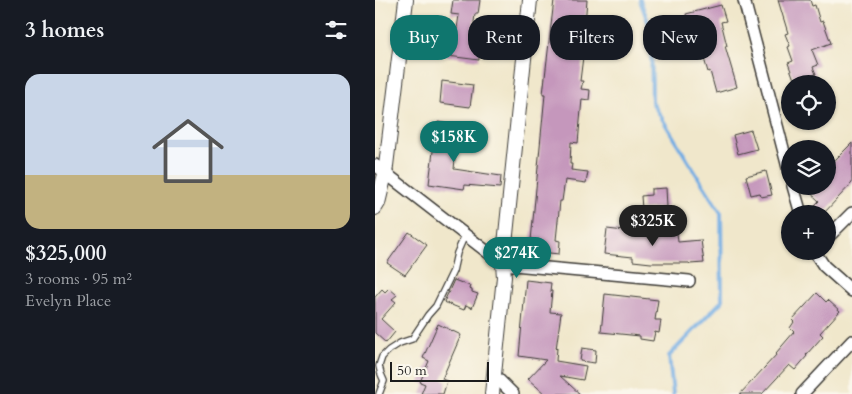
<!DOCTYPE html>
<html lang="en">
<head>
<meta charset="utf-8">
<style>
	body { margin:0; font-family:Cardo,serif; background:#242831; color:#f1f3f6; height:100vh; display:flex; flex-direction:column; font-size:19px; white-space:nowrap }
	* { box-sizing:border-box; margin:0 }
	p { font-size:16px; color:#9ea1a6 }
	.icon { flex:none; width:28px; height:28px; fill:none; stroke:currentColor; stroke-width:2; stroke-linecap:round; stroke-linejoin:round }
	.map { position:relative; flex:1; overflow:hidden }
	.drawer { display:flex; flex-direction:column; background:#171b24; width:375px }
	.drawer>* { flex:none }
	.hud { position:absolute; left:15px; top:15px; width:386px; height:45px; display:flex; gap:10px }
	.fabs { position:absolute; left:406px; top:75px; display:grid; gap:10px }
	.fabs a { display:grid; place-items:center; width:55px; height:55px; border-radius:50%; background:#171b24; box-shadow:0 1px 4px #0004; font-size:25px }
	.scale { position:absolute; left:15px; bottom:12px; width:99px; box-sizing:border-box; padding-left:5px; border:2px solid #1c1c1c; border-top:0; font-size:14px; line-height:18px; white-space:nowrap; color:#1c1c1c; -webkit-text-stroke:4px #fbf7ec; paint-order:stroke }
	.price { position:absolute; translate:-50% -42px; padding:0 11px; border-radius:18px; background:#0f766e; color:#fff; font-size:16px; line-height:32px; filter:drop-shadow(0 1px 2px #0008) }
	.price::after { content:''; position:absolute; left:50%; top:30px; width:15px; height:11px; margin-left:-8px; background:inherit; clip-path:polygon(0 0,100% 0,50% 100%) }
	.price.on { background:#222; color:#fff }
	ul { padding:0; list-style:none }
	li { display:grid; align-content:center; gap:10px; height:265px; padding:0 25px }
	li span { display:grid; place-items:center; height:155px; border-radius:15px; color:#555 }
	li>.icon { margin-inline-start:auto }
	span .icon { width:90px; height:90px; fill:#fffc; stroke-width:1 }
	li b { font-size:21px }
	h2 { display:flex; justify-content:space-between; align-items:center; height:60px; padding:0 25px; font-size:21px }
	.chip { padding:0 18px; border-radius:20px; background:#171b24; box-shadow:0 1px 4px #0004; font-size:18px; line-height:45px }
	.chip.on { background:#0f766e; color:#fff }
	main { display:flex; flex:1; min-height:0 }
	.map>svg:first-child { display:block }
</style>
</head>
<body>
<main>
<section class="drawer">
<h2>3 homes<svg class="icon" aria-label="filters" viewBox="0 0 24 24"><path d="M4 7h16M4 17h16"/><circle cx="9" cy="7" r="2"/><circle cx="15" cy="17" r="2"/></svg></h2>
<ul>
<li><span style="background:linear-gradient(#c9d6e8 65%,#c2b280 0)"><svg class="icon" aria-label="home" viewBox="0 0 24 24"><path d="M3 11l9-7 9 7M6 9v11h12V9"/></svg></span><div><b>$325,000</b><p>3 rooms · 95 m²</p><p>Evelyn Place</p></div></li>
</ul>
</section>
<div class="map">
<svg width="477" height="394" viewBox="0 0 477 394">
	<rect width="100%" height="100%" fill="#fbf7ec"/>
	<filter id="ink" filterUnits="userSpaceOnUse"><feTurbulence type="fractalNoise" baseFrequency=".02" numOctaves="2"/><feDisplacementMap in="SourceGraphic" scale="10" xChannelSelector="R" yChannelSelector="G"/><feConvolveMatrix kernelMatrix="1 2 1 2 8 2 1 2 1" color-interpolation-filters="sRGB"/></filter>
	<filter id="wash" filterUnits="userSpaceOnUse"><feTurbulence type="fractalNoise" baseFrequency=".0096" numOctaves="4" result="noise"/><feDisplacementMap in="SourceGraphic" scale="20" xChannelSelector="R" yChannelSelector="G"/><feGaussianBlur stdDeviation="1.12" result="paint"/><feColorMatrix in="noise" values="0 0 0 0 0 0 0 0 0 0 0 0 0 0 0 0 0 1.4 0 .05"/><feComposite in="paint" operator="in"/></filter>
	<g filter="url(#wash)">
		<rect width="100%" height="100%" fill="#f0e7cb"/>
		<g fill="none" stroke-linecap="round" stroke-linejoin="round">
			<path stroke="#73ade3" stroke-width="4" d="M265,0L276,30L277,102L313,161L346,213L347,301L294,356L298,394"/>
		</g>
		<g id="blocks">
			<path fill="#c597bc" d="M78,0H105L103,14H100L97,38L111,40L109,52H104V60L65,55L67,34L81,36L84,15L76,14Z
				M179,0H212L210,24H212L205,81H208L206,89L215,90L214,100L207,99L203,143L196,142L195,164H197L196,170L213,172L211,183L190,180L187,201H185L181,240L185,241L184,254L155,251L170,94H168Z
				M403,0H435L437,6L440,5L445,22L448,21L456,43L437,50L443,65L438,67L441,74L420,82L413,63L418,61L413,47L415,46L410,34L413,33Z
				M346,5L351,21L346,22L352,46H350L362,87L341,93L335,71L333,72L327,52L322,53L316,28H314L311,14Z
				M67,81L98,85L95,107L65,103Z
				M63,122L74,124L73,128L82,130L81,134L88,135L85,150L81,149L79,169L126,176L125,188L90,185L89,189L54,184L59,143Z
				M376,130L382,149L363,154L358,135Z
				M477,143V183L449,213L440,205L444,201L428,186H452V168Z
				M391,171L397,195L386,197L385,193L376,195L371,176Z
				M291,188L292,207L267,209L266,196L276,195V189Z
				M232,229L258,232V229L281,231V233H302L303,242L326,240L329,263L315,264L314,263H276L258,261V257L229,254Z
				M34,232L52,245L30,275L12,263Z
				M79,280L95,286L94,289L97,290V292L103,294L97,308L91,305L89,310L69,302Z
				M151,280L176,283L175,291H177L175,312L186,313L181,349L182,348L181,361L211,366L208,380L185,376L205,394H170L153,379L171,360L144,356Z
				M14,288L22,295L17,299L21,302L6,319L20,332L11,343L0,333V297L7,289L10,292Z
				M442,293L451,302L453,300L465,311L445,333L448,336L431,355L432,356L420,370L414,365L387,394H365L402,354L401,353L419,332L415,328L419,322L417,320Z
				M230,294L283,300L280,320H286L284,333L280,332L278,341L265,339V336L226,332Z
				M63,324L86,335L67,379L72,381L68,394H46L50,384L45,382L54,361L48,358Z
				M207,348L221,350L220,363L205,361Z"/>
		</g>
	</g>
	<g filter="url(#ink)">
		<use href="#blocks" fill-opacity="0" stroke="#3c3a36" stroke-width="1"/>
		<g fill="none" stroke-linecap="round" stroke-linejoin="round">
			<defs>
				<path id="service" d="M4,394L9,381L6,374L4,366L7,357L14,350L25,343L37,339L53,315L61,306L78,271L82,253L90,235"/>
				<path id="minor" d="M369,0L415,175
					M0,165L128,264L314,281
					M418,186L426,214
					M452,238L477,213
					M439,251L449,266L477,291
					M119,375L138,394
					M427,394L477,341"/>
				<path id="tertiary" d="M0,208L3,203L10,174L31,0
					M117,394L129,277L128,264L155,0"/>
			</defs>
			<use href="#service" stroke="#3c3a36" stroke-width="8"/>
			<use href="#minor" stroke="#3c3a36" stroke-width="14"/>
			<use href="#tertiary" stroke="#3c3a36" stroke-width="16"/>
			<use href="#service" stroke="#fff" stroke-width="5.5"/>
			<use href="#minor" stroke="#fff" stroke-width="11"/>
			<use href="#tertiary" stroke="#fff" stroke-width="14"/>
		</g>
	</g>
</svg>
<div class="fabs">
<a><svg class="icon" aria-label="locate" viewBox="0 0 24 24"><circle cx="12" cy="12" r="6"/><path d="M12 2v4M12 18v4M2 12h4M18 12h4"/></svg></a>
<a><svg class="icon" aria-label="layers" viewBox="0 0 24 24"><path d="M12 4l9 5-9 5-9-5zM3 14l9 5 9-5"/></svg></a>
<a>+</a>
</div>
<div class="scale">50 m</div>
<b class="price" style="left:79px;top:163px">$158K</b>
<b class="price on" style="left:278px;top:247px">$325K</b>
<b class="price" style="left:142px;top:279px">$274K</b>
<div class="hud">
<a class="chip on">Buy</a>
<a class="chip">Rent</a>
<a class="chip">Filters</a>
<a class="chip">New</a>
</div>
</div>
</main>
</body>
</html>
